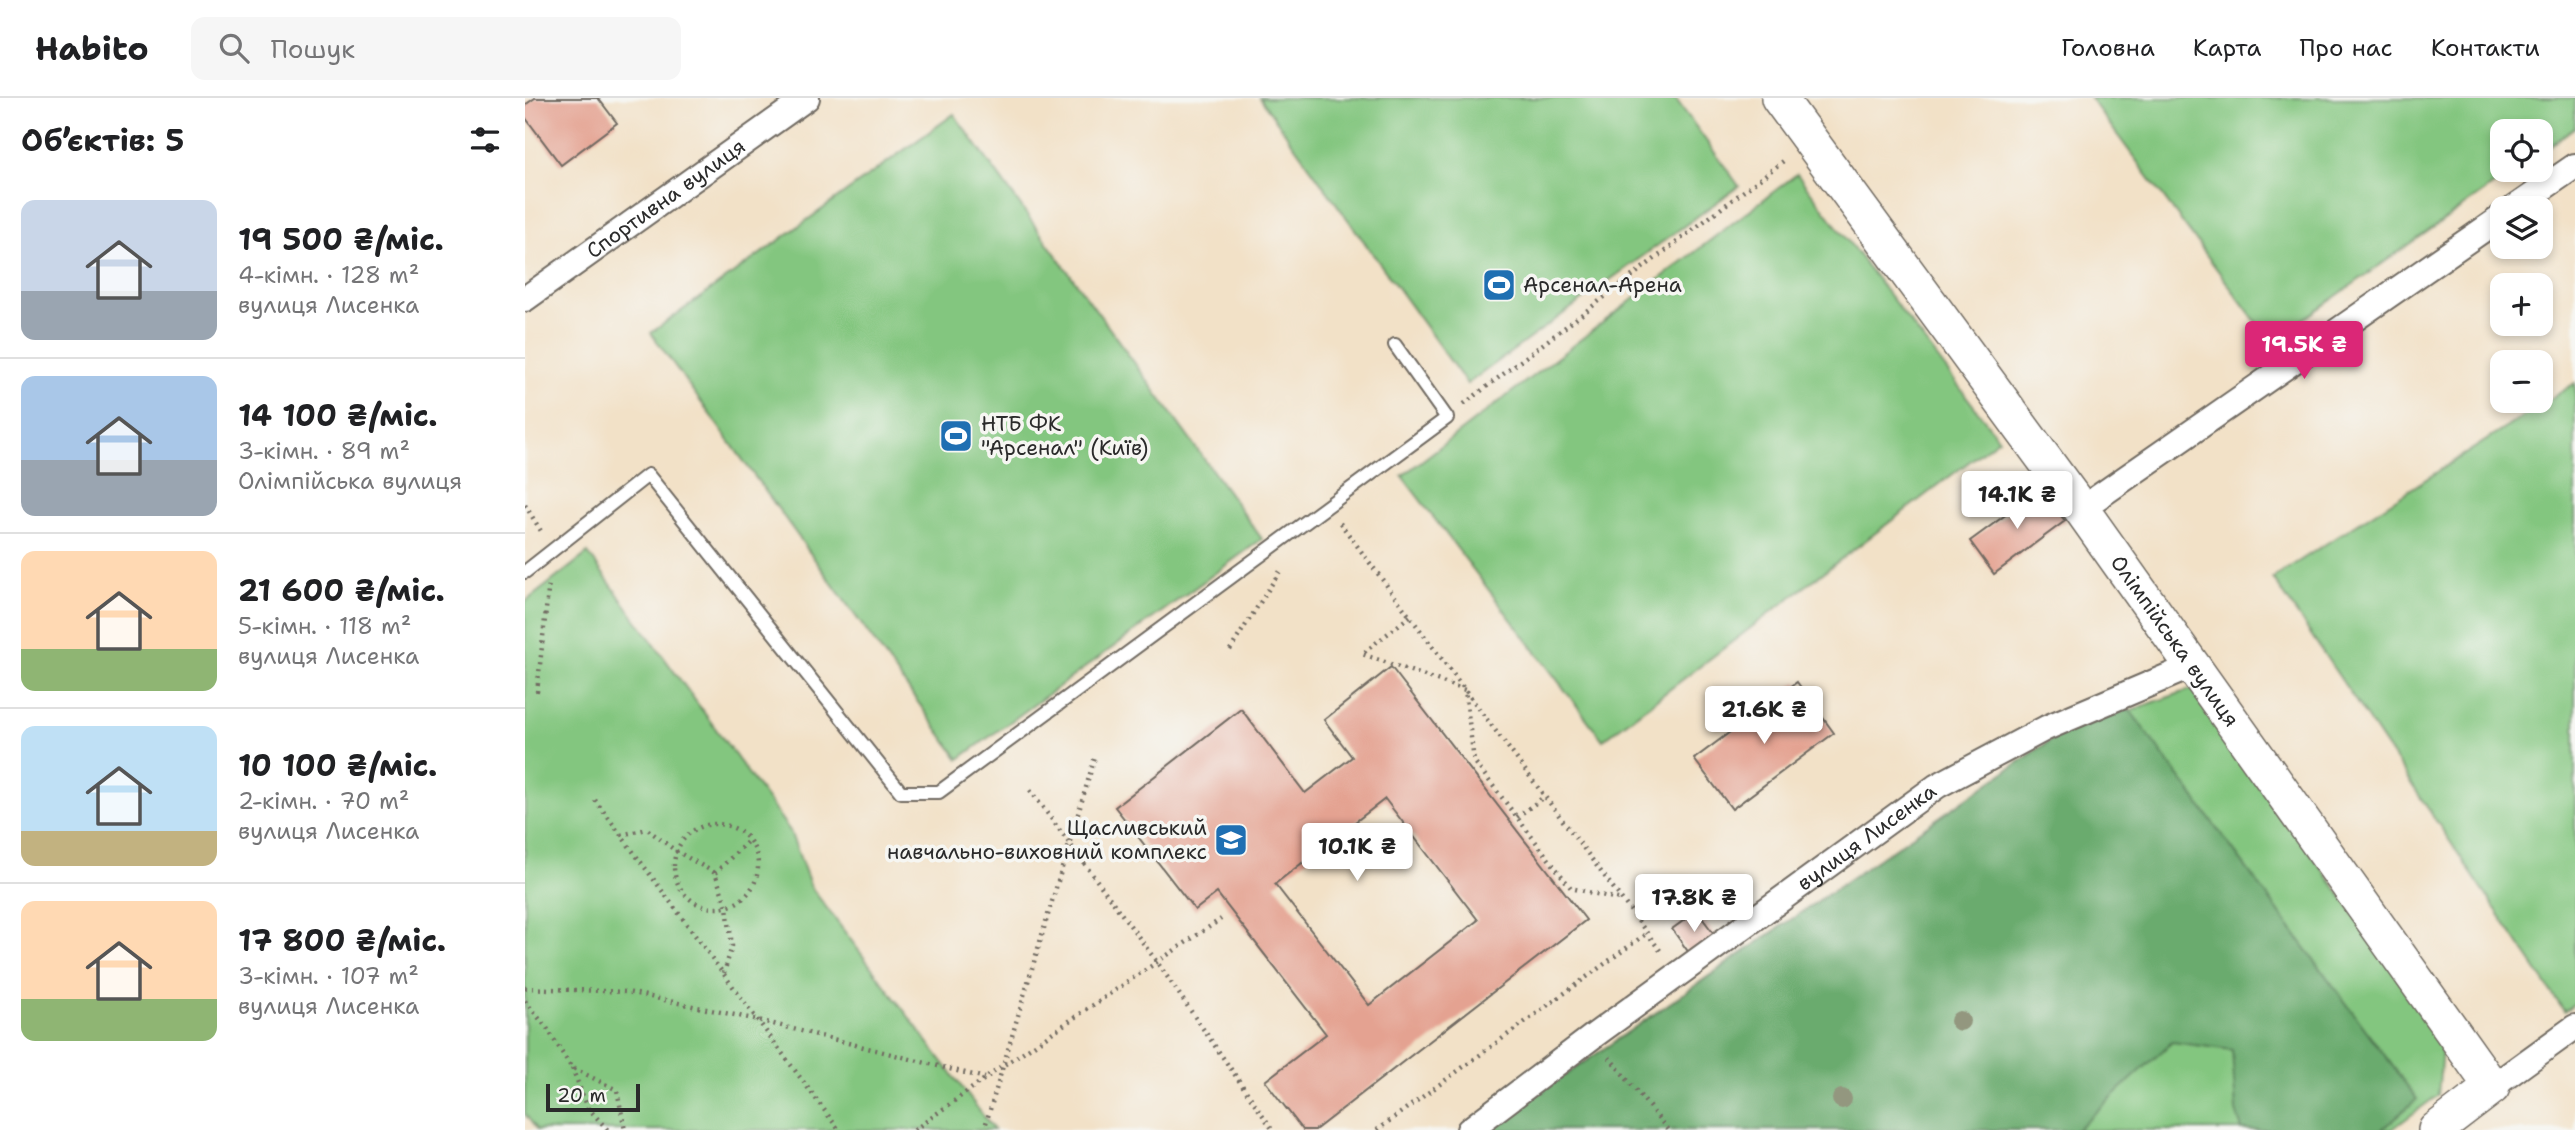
<!DOCTYPE html>
<html lang="uk">
<head>
<meta charset="utf-8">
<style>
	body { margin:0; font-family:"Shantell Sans",sans-serif; background:#f6f6f6; color:#202124; height:100vh; display:flex; flex-direction:column; font-size:26px; white-space:nowrap }
	* { box-sizing:border-box; margin:0 }
	p { font-size:23px; color:#757577 }
	.icon { flex:none; width:38px; height:38px; fill:none; stroke:currentColor; stroke-width:2; stroke-linecap:round; stroke-linejoin:round }
	.map { position:relative; flex:1; overflow:hidden }
	.panel { display:flex; flex-direction:column; background:#fff; width:525px }
	.panel>* { flex:none }
	.buttons { position:absolute; left:1965px; top:21px; display:grid; gap:14px }
	.buttons a { display:grid; place-items:center; width:63px; height:63px; border-radius:14px; background:#fff; box-shadow:0 4px 10px #0003; font-size:35px }
	.scale { position:absolute; left:21px; bottom:18px; width:94px; box-sizing:border-box; padding-left:7px; border:4px solid #2b2b2b; border-top:0; font-size:19px; line-height:24px; white-space:nowrap; color:#2b2b2b; -webkit-text-stroke:5px #f6f6f2; paint-order:stroke }
	.price { position:absolute; translate:-50% -60px; padding:0 16px; border-radius:7px; background:#fff; color:#222; font-size:23px; line-height:46px; filter:drop-shadow(0 2px 4px #0008) }
	.price::after { content:''; position:absolute; left:50%; top:42px; width:21px; height:16px; margin-left:-10px; background:inherit; clip-path:polygon(0 0,100% 0,50% 100%) }
	.price.on { background:#db2777; color:#fff }
	ul { padding:0; list-style:none }
	li { display:flex; align-items:center; gap:21px; height:175px; padding:0 21px }
	li+li { border-top:2px solid #e0e0e0 }
	li span { display:grid; place-items:center; flex:none; width:196px; height:140px; border-radius:14px; color:#555 }
	li>.icon { margin-inline-start:auto }
	span .icon { width:84px; height:84px; fill:#fffc; stroke-width:1 }
	li b { font-size:30px }
	h2 { display:flex; justify-content:space-between; align-items:center; height:84px; padding:0 21px; font-size:30px }
	header { display:flex; align-items:center; gap:42px; box-sizing:border-box; height:98px; padding:0 35px; background:#fff; border-bottom:2px solid #e0e0e0 }
	header strong { font-size:33px }
	nav { display:flex; gap:38px; margin-inline-start:auto; font-size:24px }
	.search { width:490px; height:63px; background:#f6f6f6; display:flex; align-items:center; gap:18px; box-sizing:border-box; padding:0 24px; border-radius:14px; color:#757577; font-size:26px }
	main { display:flex; flex:1; min-height:0 }
	.map>svg:first-child { display:block }
</style>
</head>
<body>
<header>
<strong>Habito</strong>
<div class="search"><svg class="icon" aria-label="search" viewBox="0 0 24 24"><circle cx="10" cy="10" r="6"/><path d="M15 15l6 6"/></svg>Пошук</div>
<nav><a>Головна</a><a>Карта</a><a>Про нас</a><a>Контакти</a></nav>
</header>
<main>
<section class="panel">
<h2>Об’єктів: 5<svg class="icon" aria-label="filters" viewBox="0 0 24 24"><path d="M4 7h16M4 17h16"/><circle cx="9" cy="7" r="2"/><circle cx="15" cy="17" r="2"/></svg></h2>
<ul>
<li><span style="background:linear-gradient(#c9d6e8 65%,#9aa5b1 0)"><svg class="icon" aria-label="home" viewBox="0 0 24 24"><path d="M3 11l9-7 9 7M6 9v11h12V9"/></svg></span><div><b>19 500 ₴/міс.</b><p>4-кімн. · 128 m²</p><p>вулиця Лисенка</p></div></li>
<li><span style="background:linear-gradient(#a9c7e8 60%,#9aa5b1 0)"><svg class="icon" aria-label="home" viewBox="0 0 24 24"><path d="M3 11l9-7 9 7M6 9v11h12V9"/></svg></span><div><b>14 100 ₴/міс.</b><p>3-кімн. · 89 m²</p><p>Олімпійська вулиця</p></div></li>
<li><span style="background:linear-gradient(#ffd9b3 70%,#8fb573 0)"><svg class="icon" aria-label="home" viewBox="0 0 24 24"><path d="M3 11l9-7 9 7M6 9v11h12V9"/></svg></span><div><b>21 600 ₴/міс.</b><p>5-кімн. · 118 m²</p><p>вулиця Лисенка</p></div></li>
<li><span style="background:linear-gradient(#bfe0f5 75%,#c2b280 0)"><svg class="icon" aria-label="home" viewBox="0 0 24 24"><path d="M3 11l9-7 9 7M6 9v11h12V9"/></svg></span><div><b>10 100 ₴/міс.</b><p>2-кімн. · 70 m²</p><p>вулиця Лисенка</p></div></li>
<li><span style="background:linear-gradient(#ffd9b3 70%,#8fb573 0)"><svg class="icon" aria-label="home" viewBox="0 0 24 24"><path d="M3 11l9-7 9 7M6 9v11h12V9"/></svg></span><div><b>17 800 ₴/міс.</b><p>3-кімн. · 107 m²</p><p>вулиця Лисенка</p></div></li>
</ul>
</section>
<div class="map">
<svg width="2050" height="1032" viewBox="0 0 2050 1032">
	<rect width="100%" height="100%" fill="#f6f6f2"/>
	<filter id="ink" filterUnits="userSpaceOnUse"><feTurbulence type="fractalNoise" baseFrequency=".0143" numOctaves="2"/><feDisplacementMap in="SourceGraphic" scale="14" xChannelSelector="R" yChannelSelector="G"/><feConvolveMatrix kernelMatrix="1 2 1 2 8 2 1 2 1" color-interpolation-filters="sRGB"/></filter>
	<filter id="wash" filterUnits="userSpaceOnUse"><feTurbulence type="fractalNoise" baseFrequency=".00686" numOctaves="4" result="noise"/><feDisplacementMap in="SourceGraphic" scale="28" xChannelSelector="R" yChannelSelector="G"/><feGaussianBlur stdDeviation="1.57" result="paint"/><feColorMatrix in="noise" values="0 0 0 0 0 0 0 0 0 0 0 0 0 0 0 0 0 1.4 0 .05"/><feComposite in="paint" operator="in"/></filter>
	<g filter="url(#wash)">
		<rect width="100%" height="100%" fill="#f2e1c7"/>
		<path fill="#83c67f" stroke="#577855" stroke-width="2" d="M735,0H1150L1214,88L942,286Z
			M1565,0H2050V29L2016,54V33H1978V72H1990L1746,244Z
			M429,16L737,441L434,661L126,235Z
			M1272,76L1474,341L1078,642L877,378Z
			M2050,285V905L2039,913L1748,480Z
			M63,455L265,733L286,789L469,1032H12L0,1016V504Z
			M1667,591L1909,926L1917,952L1913,997L1866,1032H965L1006,1001L1532,638Z"/>
		<path fill="#6aab6e" stroke="#4a6b4c" stroke-width="2" d="M1604,611L1892,1001L1856,1032H1717L1711,1012L1707,952L1647,944L1551,1032H965L1006,1001L1532,638Z"/>
		<g id="blocks">
			<path fill="#e4a291" fill-rule="evenodd" d="M10,0H73L92,25L36,67L0,19V7Z
				M1516,391L1540,423L1469,476L1445,443Z
				M866,569L1061,822L790,1032H778L740,983L801,936L692,795L670,812L590,709L716,611L780,695L827,659L799,622ZM860,701L953,822L844,907L750,786Z
				M1272,584L1309,635L1207,711L1169,661Z
				M1172,813L1192,840L1167,859L1147,831Z"/>
		</g>
	</g>
	<g filter="url(#ink)">
		<use href="#blocks" fill-opacity="0" stroke="#716b62" stroke-width="2"/>
		<g fill="none" stroke-linecap="round" stroke-linejoin="round">
			<defs>
				<path id="lane" d="M0,474L123,377L376,694H414L922,320L870,247"/>
				<g id="street">
					<path d="M1989,110L2050,68"/>
					<path id="s1" d="M0,201L282,0"/>
					<path d="M1556,411L1978,118"/>
					<path d="M1967,989L2050,929"/>
					<path id="s2" d="M944,1032L1067,939L1412,688L1521,630L1667,568"/>
				</g>
				<g id="secondary">
					<path id="s3" d="M1254,0L1556,411L1967,989L1911,1032"/>
				</g>
			</defs>
			<use href="#lane" stroke="#716b62" stroke-width="16"/>
			<use href="#street" stroke="#716b62" stroke-width="28"/>
			<use href="#secondary" stroke="#716b62" stroke-width="38"/>
			<path stroke="#716b62" stroke-width="4.5" stroke-dasharray="2 5" stroke-linecap="butt" d="M939,306L1261,61
				M0,407L16,433
				M815,425L1137,855
				M885,518L837,556L940,592L949,663L1046,790L1097,802
				M705,552L757,470
				M12,594L24,484
				M505,692L632,864L748,1032
				M70,702L314,1032
				M992,719L1020,698
				M149 768a42 42 0 1 1 84 0a42 42 0 1 1-84 0Z
				M96,737L122,731L151,753L190,775L202,809L207,848L199,875
				M190,775L224,742
				M0,890L102,894L233,922L460,980
				M0,903L22,930L46,969L92,992L100,1032
				M1084,959L1143,1032
				M47,970L63,1010L83,1032
				M389,1032L479,967L696,821
				M459,1032L570,659
				M852,1032L1122,835"/>
			<use href="#lane" stroke="#fff" stroke-width="12"/>
			<use href="#street" stroke="#fff" stroke-width="24"/>
			<use href="#secondary" stroke="#fff" stroke-width="35"/>
		</g>
		<g fill="#93977f">
			<circle cx="1435" cy="923" r="10"/>
			<circle cx="1317" cy="1001" r="10"/>
		</g>
	</g>
	<defs>
		<symbol id="stadium-square" viewBox="-11 -11 22 22"><rect x="-9" y="-9" width="18" height="18" rx="4" fill="#1f6fb2" stroke="#f6f6f2"/><path d="M0-5a6.5 5 0 1 0 0 10a6.5 5 0 1 0 0-10ZM-3.5-1.8h7v3.6h-7Z" fill="#fff"/></symbol>
		<symbol id="school-square" viewBox="-11 -11 22 22"><rect x="-9" y="-9" width="18" height="18" rx="4" fill="#1f6fb2" stroke="#f6f6f2"/><path d="M0-5L7-2L0 1L-7-2ZM-4 1L0 2.5L4 1V4Q0 6-4 4Z" fill="#fff"/></symbol>
	</defs>
	<g fill-rule="evenodd">
		<use href="#stadium-square" x="955" y="168" width="38" height="38"/>
		<use href="#stadium-square" x="412" y="319" width="38" height="38"/>
		<use href="#school-square" x="687" y="723" width="38" height="38"/>
	</g>
	<g text-anchor="middle" dominant-baseline="central" stroke-width="7" stroke-linejoin="round" paint-order="stroke">
		<g font-size="21" fill="#2b2b2b" stroke="#f6f6f2">
			<text stroke="none"><textPath href="#s1" startOffset="173">Спортивна вулиця</textPath></text>
			<text stroke="none"><textPath href="#s3" startOffset="672">Олімпійська вулиця</textPath></text>
			<text stroke="none"><textPath href="#s2" startOffset="494">вулиця Лисенка</textPath></text>
		</g>
		<g font-size="21" fill="#2b2b2b" stroke="#f6f6f2" text-anchor="start">
			<text x="998" y="187">Арсенал-Арена</text>
			<text x="456" y="326">НТБ ФК<tspan x="456" dy="24">"Арсенал" (Київ)</tspan></text>
			<text x="682" y="730" text-anchor="end">Щасливський<tspan x="682" dy="24">навчально-виховний комплекс</tspan></text>
		</g>
	</g>
</svg>
<div class="buttons">
<a><svg class="icon" aria-label="locate" viewBox="0 0 24 24"><circle cx="12" cy="12" r="6"/><path d="M12 2v4M12 18v4M2 12h4M18 12h4"/></svg></a>
<a><svg class="icon" aria-label="layers" viewBox="0 0 24 24"><path d="M12 4l9 5-9 5-9-5zM3 14l9 5 9-5"/></svg></a>
<a>+</a>
<a>−</a>
</div>
<div class="scale">20 m</div>
<b class="price on" style="left:1779px;top:283px">19.5K ₴</b>
<b class="price" style="left:1492px;top:433px">14.1K ₴</b>
<b class="price" style="left:1239px;top:648px">21.6K ₴</b>
<b class="price" style="left:832px;top:785px">10.1K ₴</b>
<b class="price" style="left:1169px;top:836px">17.8K ₴</b>
</div>
</main>
</body>
</html>
